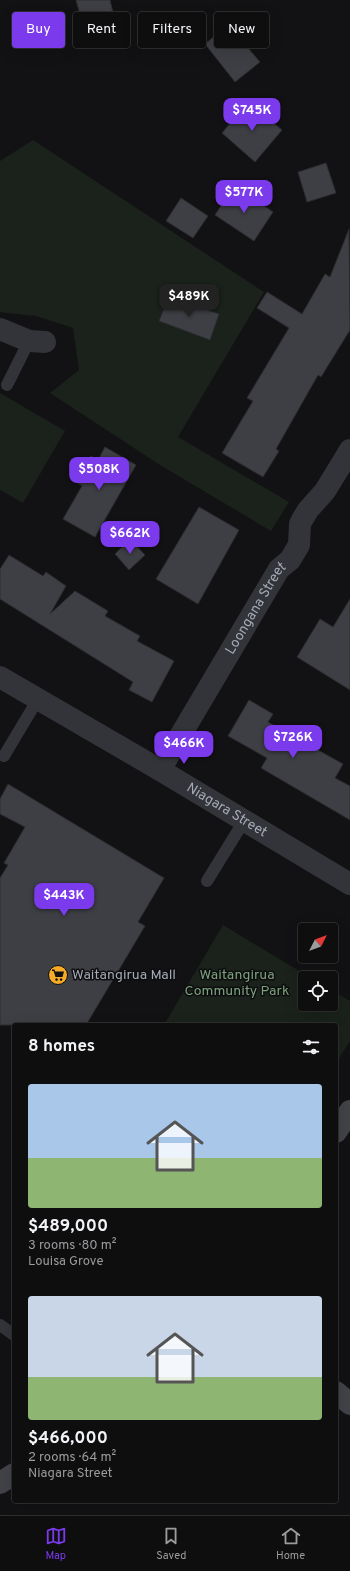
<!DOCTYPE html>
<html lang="en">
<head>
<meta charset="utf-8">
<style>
	body { margin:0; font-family:Overpass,sans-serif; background:#1c1c1d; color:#f1f3f6; height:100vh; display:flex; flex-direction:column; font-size:15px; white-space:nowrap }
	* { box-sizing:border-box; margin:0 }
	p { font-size:13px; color:#9b9c9e }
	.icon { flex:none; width:22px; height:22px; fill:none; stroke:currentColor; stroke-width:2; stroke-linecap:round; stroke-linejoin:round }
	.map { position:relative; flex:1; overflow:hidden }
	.drawer { position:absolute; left:12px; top:1023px; width:326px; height:480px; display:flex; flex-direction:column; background:#0e0e0f; border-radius:4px; box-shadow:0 4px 16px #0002,0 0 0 1px #2e2e2f }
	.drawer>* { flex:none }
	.guide { position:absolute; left:12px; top:12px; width:326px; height:36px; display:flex; gap:8px }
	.needle { width:26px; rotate:48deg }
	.tools { position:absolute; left:298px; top:923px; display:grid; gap:8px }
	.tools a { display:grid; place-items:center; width:40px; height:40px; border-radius:4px; background:#0e0e0f; box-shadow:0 4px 16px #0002,0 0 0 1px #2e2e2f; font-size:20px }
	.price { position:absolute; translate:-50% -34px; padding:0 9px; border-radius:8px; background:#7c3aed; color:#fff; font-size:13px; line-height:26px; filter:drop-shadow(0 1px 2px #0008) }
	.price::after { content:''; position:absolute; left:50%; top:24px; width:12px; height:9px; margin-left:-6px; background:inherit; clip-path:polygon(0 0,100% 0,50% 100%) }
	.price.active { background:#222; color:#fff }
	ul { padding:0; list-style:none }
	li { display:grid; align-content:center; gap:8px; height:212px; padding:0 16px }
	li span { display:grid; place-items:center; height:124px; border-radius:4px; color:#555 }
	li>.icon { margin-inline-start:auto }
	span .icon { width:72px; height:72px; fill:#fffc; stroke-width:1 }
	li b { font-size:17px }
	h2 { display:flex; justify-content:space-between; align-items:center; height:48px; padding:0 16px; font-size:17px }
	.pill { padding:0 14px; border-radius:4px; background:#0e0e0f; box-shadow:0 4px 16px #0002,0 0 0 1px #2e2e2f; font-size:14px; line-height:36px }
	.pill.active { background:#7c3aed; color:#fff }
	.tabs { display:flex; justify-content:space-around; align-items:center; height:56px; border-top:1px solid #2e2e2f; background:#0e0e0f; font-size:11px; color:#9b9c9e }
	.tabs a { display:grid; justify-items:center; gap:2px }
	.tabs .active { color:#7c3aed }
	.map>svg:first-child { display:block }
</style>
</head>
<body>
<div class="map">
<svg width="350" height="1515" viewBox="0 0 350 1515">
	<rect width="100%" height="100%" fill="#121214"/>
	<path fill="#1a221b" d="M33,140L264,292L178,437L289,502L271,531L160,465L50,393L79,370L73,328L36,316L0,312V161Z
		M0,393L65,431L23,503L0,490Z
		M223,925L311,978H305V1004H331V990L350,1001V1041L336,1063V1025H164Z"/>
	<path fill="#3e3f44" stroke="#2c2c30" d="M76,0H110L116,25L85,33Z
		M254,13L269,31L248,48L260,62L235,82L205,44L229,24L234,29Z
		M248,102L282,130L255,162L222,133Z
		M326,163L336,193L307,202L298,172Z
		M240,189L273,212L254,241L215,215L230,192Z
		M181,198L208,216L193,238L166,221Z
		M349,229L350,330L321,377L318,375L276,449L279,451L263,477L222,453L253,401L247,398L289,328L257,308L267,292L302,314L325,274L330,277Z
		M169,296L219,314L210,340L159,321Z
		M105,447L136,465L95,537L63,519L82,486L76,482L91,456L98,460Z
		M199,507L239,530L198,604L156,579Z
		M130,539L145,555L129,570L115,554Z
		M9,555L43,576L46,572L66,586L50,614L75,591L108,611L105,616L140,636L137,641L174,661L152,702L129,690L133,682L0,599V569Z
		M350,599V690L297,657L320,619L333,627Z
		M249,700L273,714L268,722L343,764L335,778L350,786V820L261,768L267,758L228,736Z
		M8,784L164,878L138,922L145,926L86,1025H0V878L8,865L4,863L25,827L0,814V799Z"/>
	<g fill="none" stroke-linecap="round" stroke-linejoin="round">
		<path stroke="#333439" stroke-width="12" d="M7,385L29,341
			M4,756L38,699
			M207,881L244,821
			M0,1325L14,1335"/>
		<g stroke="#333439" stroke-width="22">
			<path d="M0,329L29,341L45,342"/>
			<path id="s1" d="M0,677L160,770L350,884"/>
			<path id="s2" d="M160,770L279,569L290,560L299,545L300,524L302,520L308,510L325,491L350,450"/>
		</g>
		<path stroke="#414349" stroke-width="22" d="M336,1132L350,1111
			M336,1392L350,1404
			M0,1483L14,1474"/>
	</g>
	<defs>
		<symbol id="supermarket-disc" viewBox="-11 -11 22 22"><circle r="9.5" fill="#f6ab28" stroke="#0d0d0f"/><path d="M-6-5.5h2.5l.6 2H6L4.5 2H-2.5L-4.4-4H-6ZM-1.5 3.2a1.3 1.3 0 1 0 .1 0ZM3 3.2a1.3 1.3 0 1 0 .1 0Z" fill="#111"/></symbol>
	</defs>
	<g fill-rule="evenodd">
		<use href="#supermarket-disc" x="47" y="964" width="22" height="22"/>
	</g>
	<g text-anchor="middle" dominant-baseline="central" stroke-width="3" stroke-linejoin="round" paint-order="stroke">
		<g font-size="14" fill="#a3a9b5" stroke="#0d0d0f">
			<text stroke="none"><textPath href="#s2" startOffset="188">Loongana Street</textPath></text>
			<text stroke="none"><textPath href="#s1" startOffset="263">Niagara Street</textPath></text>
		</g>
		<g font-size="14" fill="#a3a9b5" stroke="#0d0d0f" text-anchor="start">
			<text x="72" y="975">Waitangirua Mall</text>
		</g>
		<g font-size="14" fill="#7aa17b" stroke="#0d0d0f">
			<text x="237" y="975">Waitangirua<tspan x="237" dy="16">Community Park</tspan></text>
		</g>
	</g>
</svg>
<div class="tools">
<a><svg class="needle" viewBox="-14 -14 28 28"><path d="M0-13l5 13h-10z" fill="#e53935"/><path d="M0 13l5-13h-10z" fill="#9b9c9e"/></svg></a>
<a><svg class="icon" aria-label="locate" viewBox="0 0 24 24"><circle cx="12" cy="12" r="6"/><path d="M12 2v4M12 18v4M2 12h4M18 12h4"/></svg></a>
</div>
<b class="price" style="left:252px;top:132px">$745K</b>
<b class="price" style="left:244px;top:214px">$577K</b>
<b class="price active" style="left:189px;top:318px">$489K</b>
<b class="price" style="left:99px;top:491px">$508K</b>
<b class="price" style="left:130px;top:555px">$662K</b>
<b class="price" style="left:293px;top:759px">$726K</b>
<b class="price" style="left:184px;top:765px">$466K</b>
<b class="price" style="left:64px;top:917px">$443K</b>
<div class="guide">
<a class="pill active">Buy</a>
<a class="pill">Rent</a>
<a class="pill">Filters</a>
<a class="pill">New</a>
</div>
<section class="drawer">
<h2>8 homes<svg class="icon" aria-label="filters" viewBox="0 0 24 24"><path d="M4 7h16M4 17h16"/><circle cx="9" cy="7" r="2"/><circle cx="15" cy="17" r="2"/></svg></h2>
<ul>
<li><span style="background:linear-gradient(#a9c7e8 60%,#8fb573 0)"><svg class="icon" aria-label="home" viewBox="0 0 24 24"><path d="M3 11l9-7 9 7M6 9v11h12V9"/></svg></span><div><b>$489,000</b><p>3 rooms · 80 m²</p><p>Louisa Grove</p></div></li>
<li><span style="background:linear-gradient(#c9d6e8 65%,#8fb573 0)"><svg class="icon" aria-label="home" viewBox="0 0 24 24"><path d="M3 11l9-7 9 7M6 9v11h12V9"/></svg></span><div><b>$466,000</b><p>2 rooms · 64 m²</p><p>Niagara Street</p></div></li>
</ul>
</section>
</div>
<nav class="tabs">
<a class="active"><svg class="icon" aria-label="map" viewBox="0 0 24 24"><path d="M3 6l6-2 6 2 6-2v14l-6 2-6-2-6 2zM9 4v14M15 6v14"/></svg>Map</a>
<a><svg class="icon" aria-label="saved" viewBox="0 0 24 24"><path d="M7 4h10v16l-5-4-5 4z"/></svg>Saved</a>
<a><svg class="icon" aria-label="home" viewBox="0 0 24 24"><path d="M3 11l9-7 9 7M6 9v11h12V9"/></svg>Home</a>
</nav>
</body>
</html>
